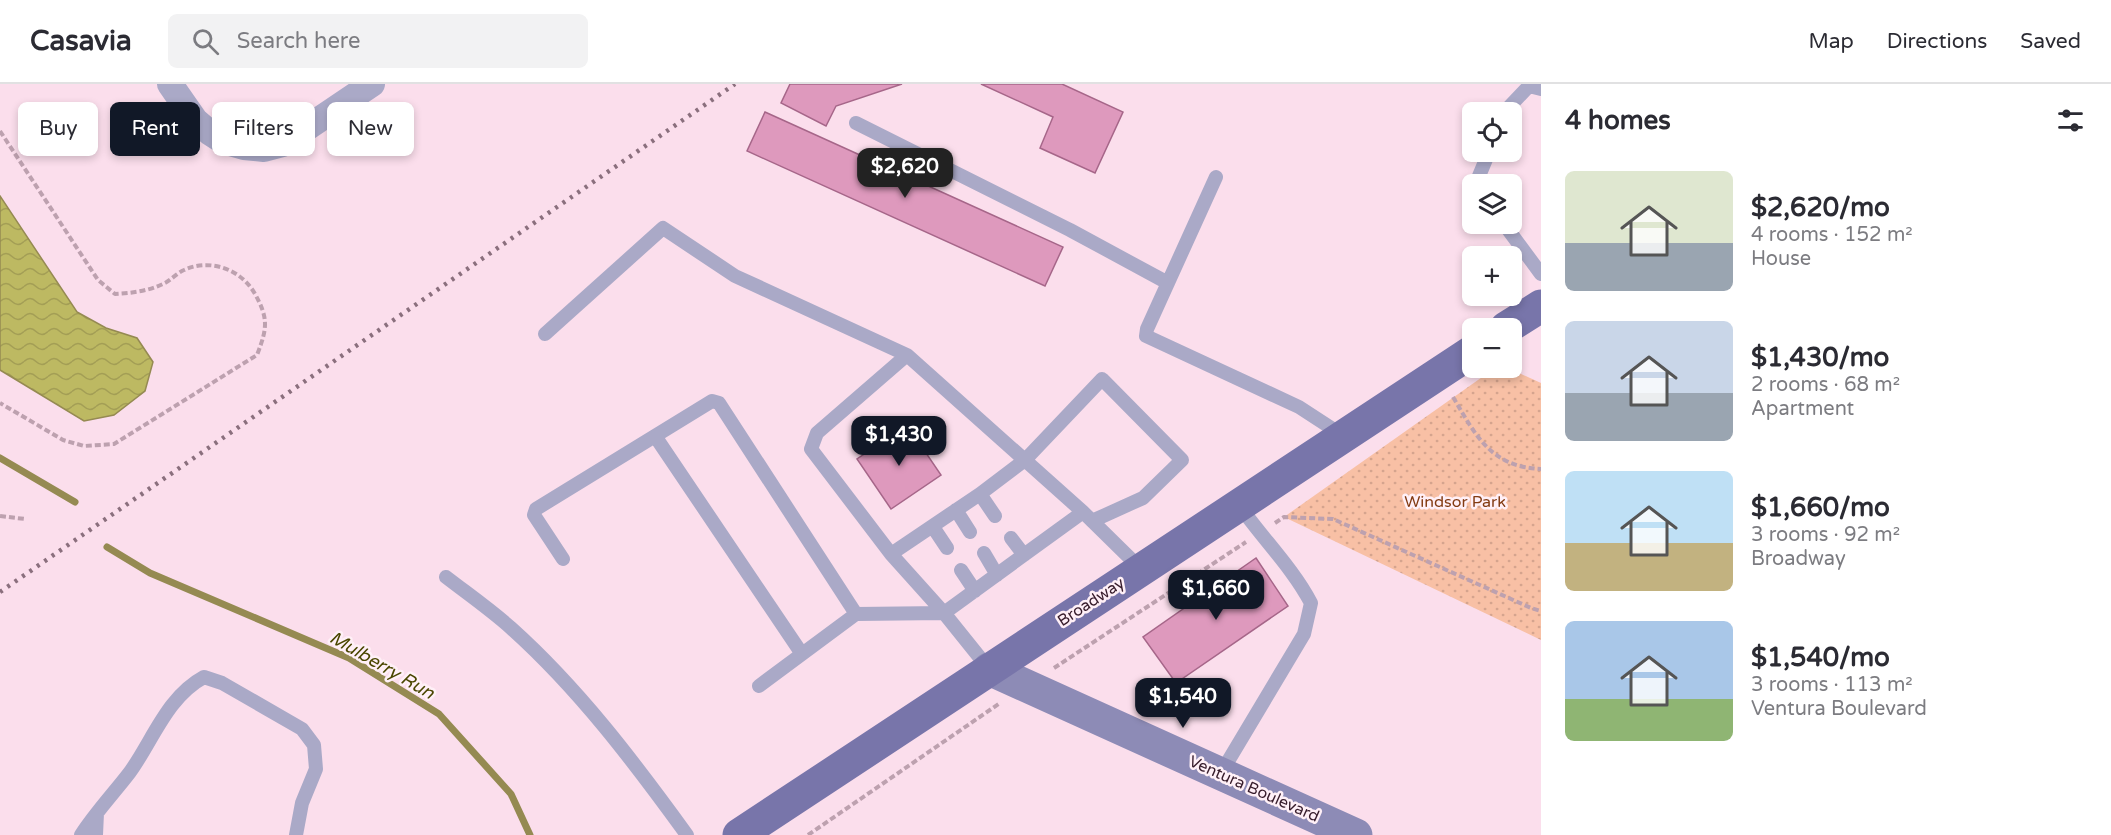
<!DOCTYPE html>
<html lang="en">
<head>
<meta charset="utf-8">
<style>
	body { margin:0; font-family:"Varela Round",sans-serif; background:#f2f2f3; color:#2b2b33; height:100vh; display:flex; flex-direction:column; font-size:22px; white-space:nowrap }
	* { box-sizing:border-box; margin:0 }
	p { font-size:20px; color:#7c7c81 }
	.icon { flex:none; width:33px; height:33px; fill:none; stroke:currentColor; stroke-width:2; stroke-linecap:round; stroke-linejoin:round }
	.map { position:relative; flex:1; overflow:hidden }
	.sheet { display:flex; flex-direction:column; background:#fff; width:570px }
	.sheet>* { flex:none }
	.top-card { position:absolute; left:18px; top:18px; width:570px; height:54px; display:flex; gap:12px }
	.controls { position:absolute; left:1462px; top:18px; display:grid; gap:12px }
	.controls a { display:grid; place-items:center; width:60px; height:60px; border-radius:9px; background:#fff; box-shadow:0 3px 9px #0003; font-size:30px }
	.price { position:absolute; translate:-50% -51px; padding:0 14px; border-radius:12px; background:#111827; color:#fff; font-size:20px; line-height:39px; filter:drop-shadow(0 2px 3px #0008) }
	.price::after { content:''; position:absolute; left:50%; top:36px; width:18px; height:14px; margin-left:-9px; background:inherit; clip-path:polygon(0 0,100% 0,50% 100%) }
	.price.active { background:#222; color:#fff }
	ul { padding:0; list-style:none }
	li { display:flex; align-items:center; gap:18px; height:150px; padding:0 24px }
	li span { display:grid; place-items:center; flex:none; width:168px; height:120px; border-radius:9px; color:#555 }
	li>.icon { margin-inline-start:auto }
	span .icon { width:72px; height:72px; fill:#fffc; stroke-width:1 }
	li b { font-size:26px }
	h2 { display:flex; justify-content:space-between; align-items:center; height:72px; padding:0 24px; font-size:26px }
	.pill { padding:0 21px; border-radius:9px; background:#fff; box-shadow:0 3px 9px #0003; font-size:21px; line-height:54px }
	.pill.active { background:#111827; color:#fff }
	header { display:flex; align-items:center; gap:36px; box-sizing:border-box; height:84px; padding:0 30px; background:#fff; border-bottom:2px solid #e1e1e2 }
	header strong { font-size:28px }
	nav { display:flex; gap:33px; margin-inline-start:auto; font-size:21px }
	.search { width:420px; height:54px; background:#f2f2f3; display:flex; align-items:center; gap:15px; box-sizing:border-box; padding:0 21px; border-radius:9px; color:#7c7c81; font-size:22px }
	main { display:flex; flex:1; min-height:0 }
	.map>svg:first-child { display:block }
</style>
</head>
<body>
<header>
<strong>Casavia</strong>
<div class="search"><svg class="icon" aria-label="search" viewBox="0 0 24 24"><circle cx="10" cy="10" r="6"/><path d="M15 15l6 6"/></svg>Search here</div>
<nav><a>Map</a><a>Directions</a><a>Saved</a></nav>
</header>
<main>
<div class="map">
<svg width="1541" height="751" viewBox="0 0 1541 751">
	<defs>
		<pattern id="park-dots" width="8" height="8" patternUnits="userSpaceOnUse" patternTransform="scale(1.5)"><rect width="8" height="8" fill="#f8c0a5"/><path d="M2 2h.1M6 6h.1" fill="none" stroke="#d5a48e" stroke-width="1.8" stroke-linecap="round"/></pattern>
		<pattern id="water-waves" width="16" height="10" patternUnits="userSpaceOnUse" patternTransform="scale(1.5)"><rect width="16" height="10" fill="#bdb962"/><path d="M0 5q4-4 8 0t8 0" fill="none" stroke="#a39e55"/></pattern>
	</defs>
	<rect width="100%" height="100%" fill="#fbdeec"/>
	<path fill="url(#park-dots)" d="M1495,284H1508L1541,299V556L1284,433Z"/>
	<path fill="url(#water-waves)" stroke="#958a52" stroke-width="1.5" d="M0,112L77,228L106,244L137,254L153,278L145,307L114,331L84,337L0,286Z"/>
	<g fill="none" stroke-linecap="round" stroke-linejoin="round">
		<path stroke="#958a52" stroke-width="7" d="M0,374L75,418
			M107,463L150,489L349,574L439,630L511,710L530,751"/>
	</g>
	<path fill="#de99bd" stroke="#a66689" stroke-width="1.5" d="M790,0H902L836,22L826,42L781,19Z
		M981,0H1062L1123,28L1095,89L1040,64L1053,33Z
		M765,28L1063,163L1045,202L747,67Z
		M907,341L941,391L891,425L857,375Z
		M1256,474L1288,522L1176,599L1143,553Z"/>
	<g fill="none" stroke-linecap="round" stroke-linejoin="round">
		<path stroke="#bda1af" stroke-width="4" stroke-dasharray="6 3" stroke-linecap="butt" d="M0,47L98,196L115,210C132,209 149,207 165,199C171,196 177,189 184,186C210,174 241,185 255,210C269,235 267,245 257,271L114,360L84,362L63,356L0,319
			M1453,313C1476,352 1491,383 1541,385
			M0,432L25,435
			M1275,439L1284,433L1333,435L1531,524L1541,527
			M1054,584L1246,458
			M808,751L1000,619"/>
		<path stroke="#aaa9c7" stroke-width="14" d="M1506,28L1509,23L1529,2L1541,5
			M856,39L1070,146L1168,199
			M1216,93L1147,245L1146,252L1299,323L1342,351
			M1482,100L1479,92L1489,68
			M1504,140L1541,190
			M545,250L663,144L735,192L907,271L1083,428L1141,485
			M907,271L817,349L811,365L891,470L944,529L989,585
			M655,352L802,570
			M980,410L995,432
			M956,426L970,448
			M933,443L947,464
			M1011,454L1024,471
			M984,469L997,491
			M891,470L980,410L1025,376L1102,295L1182,376L1143,414L1092,437
			M563,475L534,431L536,425L712,317L719,319L856,530
			M961,486L975,507
			M446,493C468,510 491,526 511,544C579,605 634,678 687,751
			M759,602L856,530L944,529L1083,428
			M1221,689L1304,550L1311,519C1292,483 1262,454 1239,421
			M81,751C95,729 114,709 130,688C153,656 167,613 204,593L222,599L302,645L314,661L316,685L302,719L296,751
			M96,751L97,729"/>
		<path stroke="#aaa9c7" stroke-width="26" d="M170,0L195,36L209,48L223,57L244,63L264,65L283,60L372,0"/>
		<path stroke="#8d8bb6" stroke-width="33" d="M989,585L1356,751"/>
		<path stroke="#7875aa" stroke-width="33" d="M1506,244L1541,222
			M739,751L1473,267"/>
		<path stroke="#8a6f7d" stroke-width="4.5" stroke-dasharray="3 6" stroke-linecap="butt" d="M0,508L735,0"/>
	</g>
	<g text-anchor="middle" dominant-baseline="central" stroke-width="5" stroke-linejoin="round" paint-order="stroke">
		<g font-size="16" fill="#833b12" stroke="#fff0f7">
			<text x="1455" y="418">Windsor Park</text>
		</g>
		<g font-size="16" fill="#371c2b" stroke="#fff0f7">
			<text transform="translate(1091 518) rotate(-33)">Broadway</text>
			<text transform="translate(1254 705) rotate(24)">Ventura Boulevard</text>
		</g>
		<g font-size="18" font-style="italic" fill="#4a4600" stroke="#fff0f7">
			<text transform="translate(382 581) rotate(30)">Mulberry Run</text>
		</g>
	</g>
</svg>
<div class="controls">
<a><svg class="icon" aria-label="locate" viewBox="0 0 24 24"><circle cx="12" cy="12" r="6"/><path d="M12 2v4M12 18v4M2 12h4M18 12h4"/></svg></a>
<a><svg class="icon" aria-label="layers" viewBox="0 0 24 24"><path d="M12 4l9 5-9 5-9-5zM3 14l9 5 9-5"/></svg></a>
<a>+</a>
<a>−</a>
</div>
<b class="price active" style="left:905px;top:115px">$2,620</b>
<b class="price" style="left:899px;top:383px">$1,430</b>
<b class="price" style="left:1216px;top:537px">$1,660</b>
<b class="price" style="left:1183px;top:645px">$1,540</b>
<div class="top-card">
<a class="pill">Buy</a>
<a class="pill active">Rent</a>
<a class="pill">Filters</a>
<a class="pill">New</a>
</div>
</div>
<section class="sheet">
<h2>4 homes<svg class="icon" aria-label="filters" viewBox="0 0 24 24"><path d="M4 7h16M4 17h16"/><circle cx="9" cy="7" r="2"/><circle cx="15" cy="17" r="2"/></svg></h2>
<ul>
<li><span style="background:linear-gradient(#dfe7d0 60%,#9aa5b1 0)"><svg class="icon" aria-label="home" viewBox="0 0 24 24"><path d="M3 11l9-7 9 7M6 9v11h12V9"/></svg></span><div><b>$2,620/mo</b><p>4 rooms · 152 m²</p><p>House</p></div></li>
<li><span style="background:linear-gradient(#c9d6e8 60%,#9aa5b1 0)"><svg class="icon" aria-label="home" viewBox="0 0 24 24"><path d="M3 11l9-7 9 7M6 9v11h12V9"/></svg></span><div><b>$1,430/mo</b><p>2 rooms · 68 m²</p><p>Apartment</p></div></li>
<li><span style="background:linear-gradient(#bfe0f5 60%,#c2b280 0)"><svg class="icon" aria-label="home" viewBox="0 0 24 24"><path d="M3 11l9-7 9 7M6 9v11h12V9"/></svg></span><div><b>$1,660/mo</b><p>3 rooms · 92 m²</p><p>Broadway</p></div></li>
<li><span style="background:linear-gradient(#a9c7e8 65%,#8fb573 0)"><svg class="icon" aria-label="home" viewBox="0 0 24 24"><path d="M3 11l9-7 9 7M6 9v11h12V9"/></svg></span><div><b>$1,540/mo</b><p>3 rooms · 113 m²</p><p>Ventura Boulevard</p></div></li>
</ul>
</section>
</main>
</body>
</html>
